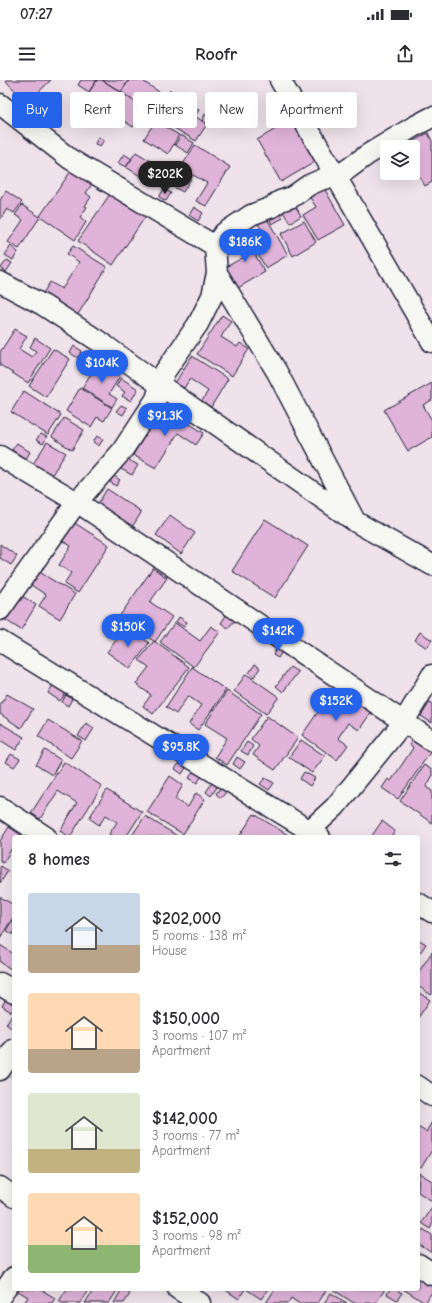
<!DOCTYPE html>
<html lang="en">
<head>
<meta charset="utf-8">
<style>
	body { margin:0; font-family:"Comic Neue",sans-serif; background:#f2f2f3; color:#2b2b33; height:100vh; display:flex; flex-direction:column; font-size:15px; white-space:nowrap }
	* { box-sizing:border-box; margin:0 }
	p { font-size:13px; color:#7c7c81 }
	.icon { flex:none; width:22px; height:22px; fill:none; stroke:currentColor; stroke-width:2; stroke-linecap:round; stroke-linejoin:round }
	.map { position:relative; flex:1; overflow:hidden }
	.side { position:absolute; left:12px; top:755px; width:408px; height:456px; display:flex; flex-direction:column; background:#fff; border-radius:4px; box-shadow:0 4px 16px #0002 }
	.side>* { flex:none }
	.hud { position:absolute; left:12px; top:12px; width:408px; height:36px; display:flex; gap:8px }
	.controls { position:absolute; left:380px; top:60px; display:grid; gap:8px }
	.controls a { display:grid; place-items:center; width:40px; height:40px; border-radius:4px; background:#fff; box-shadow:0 4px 16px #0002; font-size:20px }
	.price { position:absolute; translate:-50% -34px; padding:0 9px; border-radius:14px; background:#2563eb; color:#fff; font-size:13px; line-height:26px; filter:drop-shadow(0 1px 2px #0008) }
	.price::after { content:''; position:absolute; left:50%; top:24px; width:12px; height:9px; margin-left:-6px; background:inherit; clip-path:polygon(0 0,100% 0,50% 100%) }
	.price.current { background:#222; color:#fff }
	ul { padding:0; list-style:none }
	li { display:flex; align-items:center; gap:12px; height:100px; padding:0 16px }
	li span { display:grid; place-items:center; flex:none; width:112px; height:80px; border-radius:4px; color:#555 }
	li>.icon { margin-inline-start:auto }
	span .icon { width:48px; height:48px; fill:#fffc; stroke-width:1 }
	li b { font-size:17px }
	h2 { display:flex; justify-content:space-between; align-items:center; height:48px; padding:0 16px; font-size:17px }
	.chip { padding:0 14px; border-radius:4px; background:#fff; box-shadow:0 4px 16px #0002; font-size:14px; line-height:36px }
	.chip.current { background:#2563eb; color:#fff }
	.status { display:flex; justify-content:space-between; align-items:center; height:28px; padding:0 20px; background:#fff; direction:ltr }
	.status svg { height:11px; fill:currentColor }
	header { display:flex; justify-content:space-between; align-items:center; height:52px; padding:0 16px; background:#fff; font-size:18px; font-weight:600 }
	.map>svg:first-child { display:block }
</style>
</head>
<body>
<div class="status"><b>07:27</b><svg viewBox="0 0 49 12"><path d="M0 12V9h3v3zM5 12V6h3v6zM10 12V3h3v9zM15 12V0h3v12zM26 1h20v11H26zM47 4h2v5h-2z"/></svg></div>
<header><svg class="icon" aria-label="menu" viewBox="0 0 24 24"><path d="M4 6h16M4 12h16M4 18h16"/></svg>Roofr<svg class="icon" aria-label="share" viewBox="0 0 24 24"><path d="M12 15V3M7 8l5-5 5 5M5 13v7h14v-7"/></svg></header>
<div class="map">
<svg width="432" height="1223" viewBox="0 0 432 1223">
	<rect width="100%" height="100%" fill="#efe2ea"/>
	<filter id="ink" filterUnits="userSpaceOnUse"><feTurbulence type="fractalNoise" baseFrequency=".025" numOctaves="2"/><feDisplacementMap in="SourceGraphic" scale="8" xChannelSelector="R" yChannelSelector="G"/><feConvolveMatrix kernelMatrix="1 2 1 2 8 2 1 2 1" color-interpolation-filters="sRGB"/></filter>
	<g filter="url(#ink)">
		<path fill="#e0b4d9" stroke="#22223b" d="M5,0H51L27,23Z
			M81,0H97L89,12L78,5Z
			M97,0H102L121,12L109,31L86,16Z
			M102,0H129L121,12Z
			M129,0H146L144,2L170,19L152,45L140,37L145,29L121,12Z
			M170,10L186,20L182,28L207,44L196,61L159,39L172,19L167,15Z
			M121,12L145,29L133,47L109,31Z
			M192,26L199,30L195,36L188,33Z
			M205,34L211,38L207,44L202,41Z
			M291,40L315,82L281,102L257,60Z
			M155,41L179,55L168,74L144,59Z
			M428,53L432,61V102L425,106L413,85V67H403Z
			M181,55L194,63L188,73L175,65Z
			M98,57L104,60L100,66L95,64Z
			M195,65L230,87L206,126L196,121L207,103L193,95L183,112L170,105Z
			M136,72L154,83L145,99L126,87Z
			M124,74L132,79L126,87L118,83Z
			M73,88L94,101L86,113L91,117L85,126L87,127L80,137L86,142L75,160L40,136Z
			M324,108L345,145L318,160L303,135L316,127L309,116Z
			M164,109L171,113L166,121L159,117Z
			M6,111L22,122L14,133L7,129L0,140V120Z
			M112,111L147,134L113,185L78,161Z
			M22,125L40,137L19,169L8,162L23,140L15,135Z
			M295,125L301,136L290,143L283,132Z
			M194,127L203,133L198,141L189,135Z
			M278,130L283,138L272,144L268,136Z
			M266,137L288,175L266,188L254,168L268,160L257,142Z
			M304,141L316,162L293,176L281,154Z
			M242,152L265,192L238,208L226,187L244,177L232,157Z
			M11,166L18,172L13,180L5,175Z
			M73,166L107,187L77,236L42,215L50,202L62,209L79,182L67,174Z
			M7,180L12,183L6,192L1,188Z
			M222,235L231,241L221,257L237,267L240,263L249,269L232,296L197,274Z
			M15,249L27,256L19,269L32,277L36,271L30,267L35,258L50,268L28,303L0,285V272Z
			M74,266L82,271L78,278L70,273Z
			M53,269L70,279L46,317L29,306Z
			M192,276L228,299L211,327L202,321L208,311L190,299L184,308L175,303Z
			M98,282L120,296L109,314L117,319L112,327L82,308Z
			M121,298L138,309L131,321L122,316L125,312L116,306Z
			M432,303V320L423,325L431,339H432V357L408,371L384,330Z
			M80,308L112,328L104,341L97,337L91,347L66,331Z
			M24,311L61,335L48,355L11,332Z
			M121,325L127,328L123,335L116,331Z
			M163,327L204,353L196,365L178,353L156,388L133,375Z
			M64,338L84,350L72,370L52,357Z
			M41,354L47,357L43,364L36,360Z
			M97,356L103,359L99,366L93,362Z
			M47,362L66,373L51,396L33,384Z
			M17,363L30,372L26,379L12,370Z
			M127,379L138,385L132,395L121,389Z
			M114,396L120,400L116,406L110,402Z
			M107,409L139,430L138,431L141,433L132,447L97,425Z
			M170,435L195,453L181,474L156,455Z
			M265,439L308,466L275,518L232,491Z
			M70,440L109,465L78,513L64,504L71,493L59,485L71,466L58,458Z
			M0,464L17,476L11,485L0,478Z
			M153,488L167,498L150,522L172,537L155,562L119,537Z
			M36,490L75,514L60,539L39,526L46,515L28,503Z
			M19,514L36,525L21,550L4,539Z
			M227,534L235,540L228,548L221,543Z
			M179,537L187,542L184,547L176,542Z
			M175,543L200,561L211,546L220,552L194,587L160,562Z
			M127,546L149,563L130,589L107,572Z
			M420,552L432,560L427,568L415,560Z
			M154,561L189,587L153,634L143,626L151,615L136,604L149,587L139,580Z
			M277,567L283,570L278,578L273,575Z
			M255,584L260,588L254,597L249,593Z
			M192,587L226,610L198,650L189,644L201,625L188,616L176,634L166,627Z
			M290,587L298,592L283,612L276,606Z
			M246,594L279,617L266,634L234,611Z
			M53,605L66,613L60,621L48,613Z
			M336,606L372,631L359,650L348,643L338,658L348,665L337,680L302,655Z
			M227,611L261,634L227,685L215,677L227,658L205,644Z
			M7,614L33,629L21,648L0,634V625Z
			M66,615L72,619L68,626L62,622Z
			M430,622L432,623V643L421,636Z
			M267,636L298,658L275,690L253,675L259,666L251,659Z
			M48,640L82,661L71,678L38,656Z
			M0,643L24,657L16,670L0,660Z
			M86,643L94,648L86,661L78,656Z
			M413,659L431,671L398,719L382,708L388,699L391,701L413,668L409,665Z
			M301,660L325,676L312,693L289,677Z
			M247,662L253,666L248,675L241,671Z
			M45,670L61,680L52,695L36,685Z
			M11,674L20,679L14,687L6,682Z
			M237,677L245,682L240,689L233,684Z
			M64,682L102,706L70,757L60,751L77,723L58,711L40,739L31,733Z
			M180,682L187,686L182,694L175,689Z
			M424,685L432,690V697L426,707L432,711V743L400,721Z
			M194,690L202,696L197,703L189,698Z
			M304,692L315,698L310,706L300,699Z
			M170,696L183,705L175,719L188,727L196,713L205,719L183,754L147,732Z
			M265,698L274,703L269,710L260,704Z
			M212,703L217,707L211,716L206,712Z
			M220,708L226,712L221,718L216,714Z
			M107,710L142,732L126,757H113L109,754L117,742L106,735L99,745L89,738Z
			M254,734L288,755L287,757H239Z
			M145,736L179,757H131Z
			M382,741L395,751L391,757H371Z
			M9,747L21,755L19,757H14V765L3,783L0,781V761Z
			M1,786L8,791L0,803V787Z
			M0,817L14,825V836L0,858Z
			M14,838V855L6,850Z
			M418,859L426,864L419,874H418Z
			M0,865L14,874V891L0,882Z
			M432,872V914L431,915L418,906V893Z
			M418,912L430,920L418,938Z
			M6,919L14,924V927L11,932L2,926Z
			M11,936L14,938V950L6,944Z
			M432,1042V1070L421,1088L418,1086V1047L426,1052Z
			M419,1093L432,1101V1121L418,1112Z
			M432,1127V1145L430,1149L421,1143Z
			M423,1149L432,1155V1173L418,1164V1157Z
			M418,1198L432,1206V1212L425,1223L403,1209H418Z
			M15,1209H40L55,1218L52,1223H24L28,1217Z
			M67,1209H88V1210L80,1223H61L59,1221Z
			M94,1209H118L109,1223H85Z
			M122,1209L130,1214L124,1223H114Z
			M224,1209H245L239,1219Z
			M246,1209H268L261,1219Z
			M275,1209H327L318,1223H298L291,1218L288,1223H266Z
			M332,1209H385L376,1223H354Z
			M390,1209H395L402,1213L397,1220L387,1214Z
			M331,1213L347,1223H324Z"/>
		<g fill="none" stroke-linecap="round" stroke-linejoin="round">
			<defs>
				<path id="street" d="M280,0L432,262
					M0,24L70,79L215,166
					M217,193L277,292L354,439
					M0,202L43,225L100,262L160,305L356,442L432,485
					M0,376L77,422L432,661
					M0,530L77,422L122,371L156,319L164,293L198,244L212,216L217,193L215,166L224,153L251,135L272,127L280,121L292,117L309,105L323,99L337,97L367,75L413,47L432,37
					M0,561L320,757
					M0,727L46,757
					M306,757L310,750L335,727L403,643L432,595
					M418,823L432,832
					M0,990L14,969
					M418,1006L432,1016
					M0,1107L14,1117
					M178,1209L200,1223
					M0,1217L14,1197"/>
				<path id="secondary" d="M0,904L14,912
					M418,1185L432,1194"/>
			</defs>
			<use href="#street" stroke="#22223b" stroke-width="23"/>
			<use href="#secondary" stroke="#22223b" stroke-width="25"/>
			<use href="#street" stroke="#f6f6f2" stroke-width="20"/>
			<use href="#secondary" stroke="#f6f6f2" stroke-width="22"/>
		</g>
	</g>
</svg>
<div class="controls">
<a><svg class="icon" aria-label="layers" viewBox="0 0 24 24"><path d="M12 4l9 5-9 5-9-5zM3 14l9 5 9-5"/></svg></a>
</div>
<b class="price current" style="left:165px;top:115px">$202K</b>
<b class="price" style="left:245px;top:183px">$186K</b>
<b class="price" style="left:102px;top:304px">$104K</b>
<b class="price" style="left:165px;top:357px">$91.3K</b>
<b class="price" style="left:128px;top:568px">$150K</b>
<b class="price" style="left:278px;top:572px">$142K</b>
<b class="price" style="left:336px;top:642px">$152K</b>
<b class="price" style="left:181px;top:688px">$95.8K</b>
<div class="hud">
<a class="chip current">Buy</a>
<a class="chip">Rent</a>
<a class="chip">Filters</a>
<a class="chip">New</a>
<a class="chip">Apartment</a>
</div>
<section class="side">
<h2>8 homes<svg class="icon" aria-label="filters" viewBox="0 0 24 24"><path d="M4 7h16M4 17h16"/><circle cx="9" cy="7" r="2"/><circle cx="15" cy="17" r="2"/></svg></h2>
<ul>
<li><span style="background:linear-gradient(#c9d6e8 65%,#b9a48a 0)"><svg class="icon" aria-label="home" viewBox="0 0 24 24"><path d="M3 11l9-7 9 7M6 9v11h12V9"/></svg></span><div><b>$202,000</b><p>5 rooms · 138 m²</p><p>House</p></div></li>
<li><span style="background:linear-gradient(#ffd9b3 70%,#b9a48a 0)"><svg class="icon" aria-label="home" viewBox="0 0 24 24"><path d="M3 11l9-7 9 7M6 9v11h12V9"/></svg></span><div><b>$150,000</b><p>3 rooms · 107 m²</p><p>Apartment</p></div></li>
<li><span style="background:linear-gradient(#dfe7d0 70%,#c2b280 0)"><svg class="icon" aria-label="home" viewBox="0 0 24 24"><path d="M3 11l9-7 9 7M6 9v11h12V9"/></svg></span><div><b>$142,000</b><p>3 rooms · 77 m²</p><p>Apartment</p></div></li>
<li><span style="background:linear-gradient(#ffd9b3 65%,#8fb573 0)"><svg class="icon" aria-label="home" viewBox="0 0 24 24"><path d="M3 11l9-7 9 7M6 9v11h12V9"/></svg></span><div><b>$152,000</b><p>3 rooms · 98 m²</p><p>Apartment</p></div></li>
</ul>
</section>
</div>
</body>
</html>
